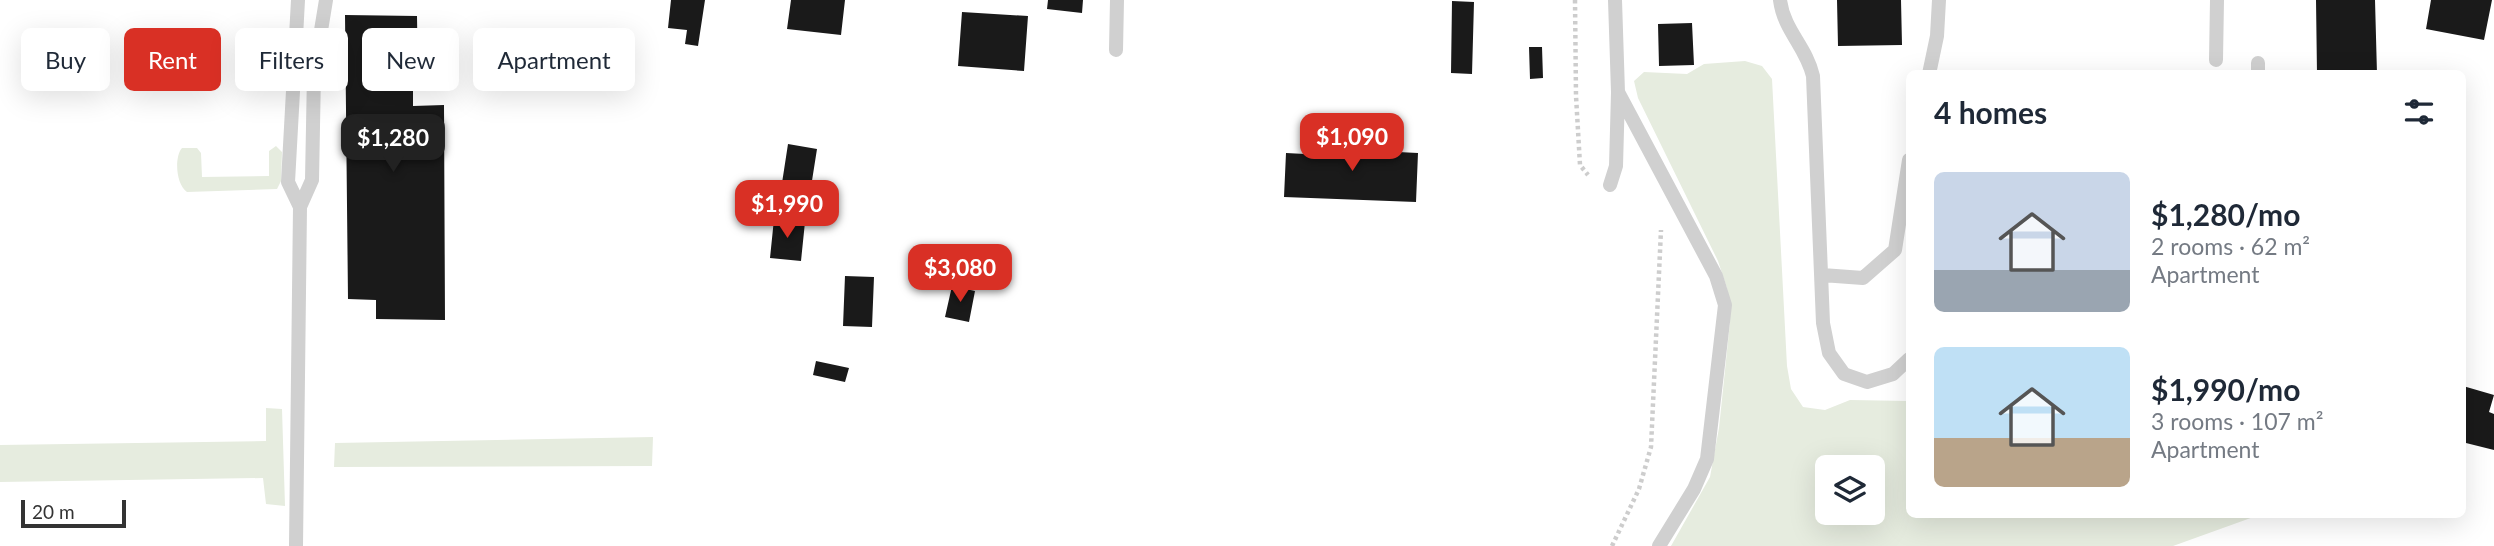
<!DOCTYPE html>
<html lang="en">
<head>
<meta charset="utf-8">
<style>
	body { margin:0; font-family:Lato,sans-serif; background:#f2f2f3; color:#1f2937; height:100vh; display:flex; flex-direction:column; font-size:26px; white-space:nowrap }
	* { box-sizing:border-box; margin:0 }
	p { font-size:23px; color:#747a83 }
	.icon { flex:none; width:38px; height:38px; fill:none; stroke:currentColor; stroke-width:2; stroke-linecap:round; stroke-linejoin:round }
	.map { position:relative; flex:1; overflow:hidden }
	.sheet { position:absolute; left:1906px; top:70px; width:560px; height:448px; display:flex; flex-direction:column; background:#fff; border-radius:10px; box-shadow:0 7px 28px #0002 }
	.sheet>* { flex:none }
	.guide { position:absolute; left:21px; top:28px; width:665px; height:63px; display:flex; gap:14px }
	.controls { position:absolute; left:1815px; top:455px; display:grid; gap:14px }
	.controls a { display:grid; place-items:center; width:70px; height:70px; border-radius:10px; background:#fff; box-shadow:0 7px 28px #0002; font-size:35px }
	.scale { position:absolute; left:21px; bottom:18px; width:105px; box-sizing:border-box; padding-left:7px; border:4px solid #333; border-top:0; font-size:19px; line-height:24px; white-space:nowrap; color:#333; -webkit-text-stroke:5px #fff; paint-order:stroke }
	.price { position:absolute; translate:-50% -60px; padding:0 16px; border-radius:14px; background:#d93025; color:#fff; font-size:23px; line-height:46px; filter:drop-shadow(0 2px 4px #0008) }
	.price::after { content:''; position:absolute; left:50%; top:42px; width:21px; height:16px; margin-left:-10px; background:inherit; clip-path:polygon(0 0,100% 0,50% 100%) }
	.price.active { background:#222; color:#fff }
	ul { padding:0; list-style:none }
	li { display:flex; align-items:center; gap:21px; height:175px; padding:0 28px }
	li span { display:grid; place-items:center; flex:none; width:196px; height:140px; border-radius:10px; color:#555 }
	li>.icon { margin-inline-start:auto }
	span .icon { width:84px; height:84px; fill:#fffc; stroke-width:1 }
	li b { font-size:30px }
	h2 { display:flex; justify-content:space-between; align-items:center; height:84px; padding:0 28px; font-size:30px }
	.tag { padding:0 24px; border-radius:10px; background:#fff; box-shadow:0 7px 28px #0002; font-size:24px; line-height:63px }
	.tag.active { background:#d93025; color:#fff }
	.map>svg:first-child { display:block }
</style>
</head>
<body>
<div class="map">
<svg width="2494" height="546" viewBox="0 0 2494 546">
	<rect width="100%" height="100%" fill="#fff"/>
	<path fill="#e6ecdf" fill-rule="evenodd" d="M1745,61L1762,66L1772,79L1787,366L1791,389L1803,407L1825,410L1850,400L1909,401V514L2259,515L2173,546H1671L1710,477L1719,428L1730,322L1727,288L1718,261L1638,98L1634,81L1644,72L1687,74L1704,64ZM1827,467H1872V513H1827Z
		M276,146L282,152L281,181L277,189L187,192C176,185 174,157 182,148H197L201,153L202,177L269,176V151Z
		M266,408L282,409L285,506L266,504L263,478L0,482V445L266,441Z
		M653,437L652,466L334,467L335,443Z"/>
	<path fill="#1a1a1a" d="M671,0H705L698,46L685,44L687,30L668,28Z
		M791,0H845L841,35L787,29Z
		M1048,0H1083L1082,13L1047,9Z
		M1837,0H1901L1902,45L1838,46Z
		M2316,0H2375L2377,74H2317Z
		M2431,0H2492L2484,40L2426,29Z
		M1452,1L1474,2L1472,74L1451,73Z
		M962,12L1028,16L1024,71L958,66Z
		M345,15L417,16L418,82H413V106L444,105L445,320L376,319V300L348,299Z
		M1692,23L1694,65L1659,66L1658,24Z
		M1529,47H1542L1543,78L1530,79Z
		M1306,142L1332,143V148L1374,150V142L1398,143V152L1418,153L1416,202L1284,197L1286,153L1305,154Z
		M788,144L817,149L811,187L782,183Z
		M774,219L805,222L801,261L770,258Z
		M845,276L874,277L872,327L843,326Z
		M952,286L975,291L969,322L945,317Z
		M816,361L849,368L845,382L813,375Z
		M2463,386L2494,395L2489,412L2494,414V450L2462,442Z"/>
	<g fill="none" stroke-linecap="round" stroke-linejoin="round">
		<path stroke="#cdcdcd" stroke-width="4.5" stroke-dasharray="3.5 3.5" stroke-linecap="butt" d="M1575,0L1576,96L1580,165L1588,175
			M1612,546L1639,489L1651,447L1661,230"/>
		<path stroke="#d0d0d0" stroke-width="14" d="M298,0L288,182L300,207
			M1615,0L1618,92L1716,276L1725,305L1707,459L1694,489L1659,546
			M1780,0C1784,31 1806,46 1813,76L1823,323L1829,353L1844,374L1867,382L1893,374L1909,359
			M1116,50L1117,0
			M2216,60L2217,0
			M1929,74L1937,36L1939,0
			M2258,74V63
			M1610,185L1616,166L1618,93
			M1822,275L1863,278L1895,250L1909,160
			M296,546L300,207L312,180L314,73L326,0"/>
	</g>
</svg>
<div class="controls">
<a><svg class="icon" aria-label="layers" viewBox="0 0 24 24"><path d="M12 4l9 5-9 5-9-5zM3 14l9 5 9-5"/></svg></a>
</div>
<div class="scale">20 m</div>
<b class="price" style="left:1352px;top:173px">$1,090</b>
<b class="price active" style="left:393px;top:174px">$1,280</b>
<b class="price" style="left:787px;top:240px">$1,990</b>
<b class="price" style="left:960px;top:304px">$3,080</b>
<div class="guide">
<a class="tag">Buy</a>
<a class="tag active">Rent</a>
<a class="tag">Filters</a>
<a class="tag">New</a>
<a class="tag">Apartment</a>
</div>
<section class="sheet">
<h2>4 homes<svg class="icon" aria-label="filters" viewBox="0 0 24 24"><path d="M4 7h16M4 17h16"/><circle cx="9" cy="7" r="2"/><circle cx="15" cy="17" r="2"/></svg></h2>
<ul>
<li><span style="background:linear-gradient(#c9d6e8 70%,#9aa5b1 0)"><svg class="icon" aria-label="home" viewBox="0 0 24 24"><path d="M3 11l9-7 9 7M6 9v11h12V9"/></svg></span><div><b>$1,280/mo</b><p>2 rooms · 62 m²</p><p>Apartment</p></div></li>
<li><span style="background:linear-gradient(#bfe0f5 65%,#b9a48a 0)"><svg class="icon" aria-label="home" viewBox="0 0 24 24"><path d="M3 11l9-7 9 7M6 9v11h12V9"/></svg></span><div><b>$1,990/mo</b><p>3 rooms · 107 m²</p><p>Apartment</p></div></li>
</ul>
</section>
</div>
</body>
</html>
